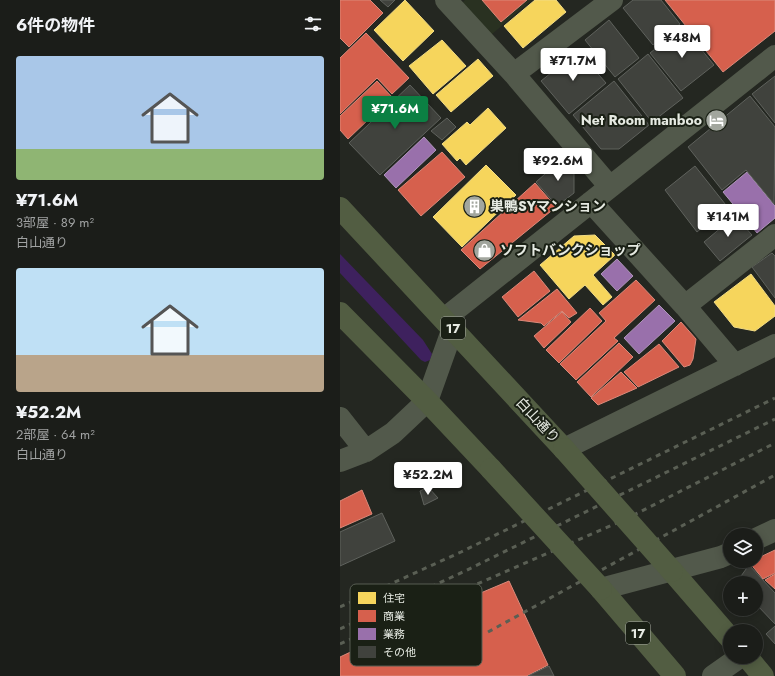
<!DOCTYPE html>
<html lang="ja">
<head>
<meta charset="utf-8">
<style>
	body { margin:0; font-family:Jost,"Noto Sans JP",sans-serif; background:#282a26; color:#f1f3f6; height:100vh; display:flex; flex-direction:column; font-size:15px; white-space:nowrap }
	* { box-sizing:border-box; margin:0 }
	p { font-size:13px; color:#a0a2a2 }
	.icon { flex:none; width:22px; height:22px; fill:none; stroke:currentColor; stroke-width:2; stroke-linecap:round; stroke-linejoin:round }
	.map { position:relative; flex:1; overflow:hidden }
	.side { display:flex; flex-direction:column; background:#1b1d19; width:340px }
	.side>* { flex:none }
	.controls { position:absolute; left:383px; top:528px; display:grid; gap:8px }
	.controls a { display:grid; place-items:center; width:40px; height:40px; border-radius:50%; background:#1b1d19; box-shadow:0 2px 10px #0003,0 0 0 1px #393b38; font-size:20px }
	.price { position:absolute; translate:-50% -34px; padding:0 9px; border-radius:4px; background:#fff; color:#222; font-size:13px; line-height:26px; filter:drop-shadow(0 1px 2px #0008) }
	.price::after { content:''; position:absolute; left:50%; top:24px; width:12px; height:9px; margin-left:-6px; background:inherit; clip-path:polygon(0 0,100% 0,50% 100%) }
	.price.active { background:#0b8043; color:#fff }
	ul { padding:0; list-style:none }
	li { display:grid; align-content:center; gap:8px; height:212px; padding:0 16px }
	li span { display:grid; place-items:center; height:124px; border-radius:4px; color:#555 }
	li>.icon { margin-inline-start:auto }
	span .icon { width:72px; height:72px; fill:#fffc; stroke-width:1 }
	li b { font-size:17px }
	h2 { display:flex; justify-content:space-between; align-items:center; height:48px; padding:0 16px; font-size:17px }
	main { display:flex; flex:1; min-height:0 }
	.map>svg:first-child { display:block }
</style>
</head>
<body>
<main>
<section class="side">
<h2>6件の物件<svg class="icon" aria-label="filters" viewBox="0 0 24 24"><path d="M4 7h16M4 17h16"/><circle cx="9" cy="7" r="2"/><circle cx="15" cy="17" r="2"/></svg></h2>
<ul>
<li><span style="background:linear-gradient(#a9c7e8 75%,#8fb573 0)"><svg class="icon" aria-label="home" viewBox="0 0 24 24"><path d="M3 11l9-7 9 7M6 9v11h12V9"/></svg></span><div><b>¥71.6M</b><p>3部屋 · 89 m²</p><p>白山通り</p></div></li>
<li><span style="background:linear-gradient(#bfe0f5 70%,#b9a48a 0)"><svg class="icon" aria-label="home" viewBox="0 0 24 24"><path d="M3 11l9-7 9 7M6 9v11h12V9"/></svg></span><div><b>¥52.2M</b><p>2部屋 · 64 m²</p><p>白山通り</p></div></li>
</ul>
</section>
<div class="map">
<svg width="435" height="676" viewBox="0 0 435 676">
	<rect width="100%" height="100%" fill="#242721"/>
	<path fill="#293121" d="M125,0H192L151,35L122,3Z"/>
	<path fill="#3e215e" d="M0,254L83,340L92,354L90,360L85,362L81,360L0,273Z"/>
	<path fill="#f6d55c" stroke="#f1db84" d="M65,0L94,31L63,61L34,30Z
		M195,0H216L226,12L183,48L164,26Z
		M102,40L126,66L93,94L69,66Z
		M138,59L153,76L111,112L96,95Z
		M148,108L166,128L126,165L120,158L117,161L102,144L127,122L130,125Z
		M146,165L176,195L122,247L93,217Z
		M255,235L275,255L253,275L272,297L263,305L245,285L229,299L200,265L234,236Z
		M411,274L435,306V316L415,331L394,327L374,302Z"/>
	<path fill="#d6604d" stroke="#db897a" d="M0,0H30L43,13L9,47L0,38Z
		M142,0H187L161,22Z
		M325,0H435V31L383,72Z
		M26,33L69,78L52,94L37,78L0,114V58Z
		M37,81L52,97L8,139L0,130V116Z
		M102,152L125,177L81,216L58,190Z
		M195,183L216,207L140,269L121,250Z
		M194,271L210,291L178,317L162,297Z
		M296,280L315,300L274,338L278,341L236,380L220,364L266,321L259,313Z
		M217,289L237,313L229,318L222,311L204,326L201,323L178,320Z
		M250,308L262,321L219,363L206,350Z
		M222,312L231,322L204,348L194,336Z
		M341,322L356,339L353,359L350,365L344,367L322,341Z
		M279,343L293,357L251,397L237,382Z
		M319,344L339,367L298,387L284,372Z
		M281,372L297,388L258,405L251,398Z
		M22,490L32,514L0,528V501Z
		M435,550V573L423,579L409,562L416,561V559Z
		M435,574V589L425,580Z
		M169,581L208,665L187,676H0V657L91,614Z"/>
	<path fill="#9970ab" stroke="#b095bc" d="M84,137L96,150L56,188L44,175Z
		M407,172L435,206V218L417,233L383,192Z
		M277,259L293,276L277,291L261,274Z
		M319,305L335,321L299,354L284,338Z"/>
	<path fill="#40423d" stroke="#5f625d" d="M40,0H55L48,7Z
		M293,0H321L340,24L313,45L283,8Z
		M269,20L299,58L275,77L245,40Z
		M343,27L374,65L341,91L310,53Z
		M238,51L266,83L229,114L201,81Z
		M308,54L343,98L312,122L278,79Z
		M435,76V123L412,94Z
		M274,81L309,125L279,149H261L233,115Z
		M70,85L101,118L40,175L9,143Z
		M410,96L435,127L434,204L406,170L382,190L348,147Z
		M107,118L116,127L102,140L91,131Z
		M223,158L234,171V193L217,206L196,182Z
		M355,166L393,214L376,228L370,221L357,232L325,190Z
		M395,216L412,235L380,261L364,242Z
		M432,253L435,256V298L412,267Z
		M88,487L98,498L84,505L80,491Z
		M42,513L55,541L0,566V532Z
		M409,565L435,593V624L416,604V583H396Z
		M435,626V644L426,634Z
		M209,666L214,676H188L194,673Z"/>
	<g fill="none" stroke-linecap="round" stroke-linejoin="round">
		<path stroke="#52594b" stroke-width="22" d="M106,0L174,74L270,187
			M174,74L272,0
			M251,202L345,306L395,365
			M345,306L435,235
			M104,319L435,56
			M0,418L26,451L0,461
			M224,449L435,345
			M26,451L53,433L87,401L113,328
			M416,539L435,530
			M261,589L381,557L390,553
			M373,676L400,657"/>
		<path stroke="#525d42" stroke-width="22" d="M0,208L224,449
			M0,313L87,401L151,469
			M332,571L390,638
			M261,589L335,676
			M407,657L423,676"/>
		<path stroke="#5a5f54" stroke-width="3" stroke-dasharray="5 5" stroke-linecap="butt" d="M0,607L121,552L435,398
			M0,629L125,571L435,419
			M148,632L435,475
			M0,644L288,518L435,443"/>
		<path stroke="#525d42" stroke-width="22" d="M224,449L332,571
			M151,469L261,589"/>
	</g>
	<defs>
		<symbol id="hotel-disc" viewBox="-11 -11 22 22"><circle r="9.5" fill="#a2a69e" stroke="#1a2015"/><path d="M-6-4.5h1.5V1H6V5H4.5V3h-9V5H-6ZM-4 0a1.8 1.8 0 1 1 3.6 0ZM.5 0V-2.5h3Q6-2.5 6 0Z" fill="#fff"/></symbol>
		<symbol id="building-disc" viewBox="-11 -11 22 22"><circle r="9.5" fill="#a2a69e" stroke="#1a2015"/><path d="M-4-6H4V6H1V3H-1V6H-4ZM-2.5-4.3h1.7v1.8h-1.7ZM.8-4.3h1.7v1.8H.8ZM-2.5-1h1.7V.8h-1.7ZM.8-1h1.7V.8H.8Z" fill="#fff"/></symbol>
		<symbol id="shop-disc" viewBox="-11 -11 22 22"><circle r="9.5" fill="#a2a69e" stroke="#1a2015"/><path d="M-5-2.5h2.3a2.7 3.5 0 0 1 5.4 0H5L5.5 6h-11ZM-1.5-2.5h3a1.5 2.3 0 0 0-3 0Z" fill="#fff"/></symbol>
	</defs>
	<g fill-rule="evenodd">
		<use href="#hotel-disc" x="364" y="108" width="25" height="25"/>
		<use href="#building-disc" x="122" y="194" width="25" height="25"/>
		<use href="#shop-disc" x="132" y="238" width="25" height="25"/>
	</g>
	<g text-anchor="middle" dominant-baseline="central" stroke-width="4" stroke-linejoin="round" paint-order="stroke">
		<g fill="#1a2015" stroke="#a9ada4" stroke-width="1">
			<rect x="101" y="317" width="24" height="22" rx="3"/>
			<rect x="286" y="622" width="24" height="22" rx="3"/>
		</g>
		<g font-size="13" font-weight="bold" fill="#e6eae2">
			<text x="113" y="328">17</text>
			<text x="298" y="633">17</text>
		</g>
		<g font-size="14" font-weight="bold" fill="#e6eae2" stroke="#1a2015" text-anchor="start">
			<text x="362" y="120" text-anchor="end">Net Room manboo</text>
			<text x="150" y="206">巣鴨SYマンション</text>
			<text x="160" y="250">ソフトバンクショップ</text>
		</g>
		<g font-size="14" fill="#e6eae2" stroke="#1a2015">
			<text transform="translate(198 420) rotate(47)">白山通り</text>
		</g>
	</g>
	<rect x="10" y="584" width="132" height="82" rx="6" fill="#1a2015" stroke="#575d52" stroke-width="1"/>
	<rect x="18" y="592" width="18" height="12" fill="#f6d55c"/>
	<rect x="18" y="610" width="18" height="12" fill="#d6604d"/>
	<rect x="18" y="628" width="18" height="12" fill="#9970ab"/>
	<rect x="18" y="646" width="18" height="12" fill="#40423d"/>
	<g font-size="11" fill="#e6eae2">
		<text x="43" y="602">住宅</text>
		<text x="43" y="620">商業</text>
		<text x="43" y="638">業務</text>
		<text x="43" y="656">その他</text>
	</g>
</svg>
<div class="controls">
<a><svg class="icon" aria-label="layers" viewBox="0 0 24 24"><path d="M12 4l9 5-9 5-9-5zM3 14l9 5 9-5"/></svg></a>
<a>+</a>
<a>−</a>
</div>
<b class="price" style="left:342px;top:59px">¥48M</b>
<b class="price" style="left:233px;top:82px">¥71.7M</b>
<b class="price active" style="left:55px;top:130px">¥71.6M</b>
<b class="price" style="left:218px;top:182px">¥92.6M</b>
<b class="price" style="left:388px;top:238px">¥141M</b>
<b class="price" style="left:88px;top:496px">¥52.2M</b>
</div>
</main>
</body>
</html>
